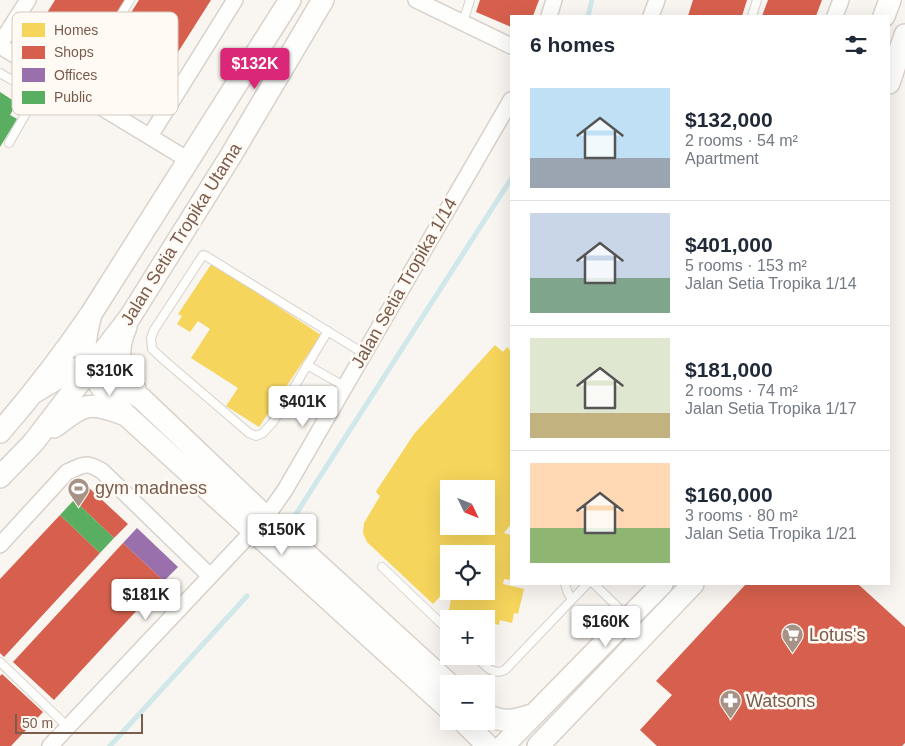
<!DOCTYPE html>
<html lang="en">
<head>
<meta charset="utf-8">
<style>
	body { margin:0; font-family:Arial,sans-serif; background:#f2f2f3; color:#1f2937; height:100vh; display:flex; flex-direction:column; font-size:19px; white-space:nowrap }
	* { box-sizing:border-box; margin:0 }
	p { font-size:16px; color:#747a83 }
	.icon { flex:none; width:28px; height:28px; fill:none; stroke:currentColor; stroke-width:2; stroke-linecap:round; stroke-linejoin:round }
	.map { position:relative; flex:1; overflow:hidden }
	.sheet { position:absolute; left:510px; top:15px; width:380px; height:570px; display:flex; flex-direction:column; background:#fff; border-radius:0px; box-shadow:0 5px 20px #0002 }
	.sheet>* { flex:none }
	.needle { width:32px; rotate:133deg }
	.controls { position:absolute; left:440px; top:480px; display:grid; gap:10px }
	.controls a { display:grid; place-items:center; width:55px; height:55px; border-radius:0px; background:#fff; box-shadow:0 5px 20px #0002; font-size:25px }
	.scale { position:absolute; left:15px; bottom:12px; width:128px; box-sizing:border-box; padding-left:5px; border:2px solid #7a5c4d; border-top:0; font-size:14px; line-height:18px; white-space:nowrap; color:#7a5c4d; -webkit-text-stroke:4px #fffaf3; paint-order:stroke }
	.price { position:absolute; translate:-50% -42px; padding:0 11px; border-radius:5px; background:#fff; color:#222; font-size:16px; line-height:32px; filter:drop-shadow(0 1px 2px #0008) }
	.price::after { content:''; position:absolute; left:50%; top:30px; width:15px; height:11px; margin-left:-8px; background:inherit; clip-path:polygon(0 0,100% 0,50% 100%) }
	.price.selected { background:#db2777; color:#fff }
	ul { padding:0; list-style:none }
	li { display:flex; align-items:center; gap:15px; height:125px; padding:0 20px }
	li+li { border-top:1px solid #e0e1e3 }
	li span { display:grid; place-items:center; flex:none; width:140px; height:100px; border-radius:0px; color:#555 }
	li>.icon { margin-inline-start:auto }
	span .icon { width:60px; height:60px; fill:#fffc; stroke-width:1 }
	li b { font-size:21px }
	h2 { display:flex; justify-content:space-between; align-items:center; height:60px; padding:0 20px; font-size:21px }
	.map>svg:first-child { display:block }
</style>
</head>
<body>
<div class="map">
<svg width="905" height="746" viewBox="0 0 905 746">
	<rect width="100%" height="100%" fill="#f9f5f0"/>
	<path fill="#f6d55c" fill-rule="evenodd" d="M212,263L321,335L259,427L226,406L238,388L191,358L210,329L198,321L190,332L177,324L182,316L178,314Z
		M495,345L503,352L507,347L511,351V524L504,533L511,535V580L504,579L503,584L524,589L518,614L514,613L512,623L500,620L499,625L486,622V619H470L460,617V613L449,610L451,599L449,598L450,591H486V554H449V587L433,604L367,542L363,533L364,523L380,496L376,492L377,490L414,434ZM449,489H486V526H449Z"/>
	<path fill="#d6604d" d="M55,0H125L85,63L44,38L39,26Z
		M139,0H211L149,98L137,99L95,74L111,44Z
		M480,0H539L533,16H511V27L476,12Z
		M693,0H747L742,16H688Z
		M768,0H822L816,16H762Z
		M87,486L128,524L114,538L74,500Z
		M60,515L100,553L4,657L0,653V579Z
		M123,543L164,581L54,700L13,662Z
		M746,584H858L905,627V743L902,746H657L640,730L672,695L656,681Z
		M2,674L43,712L11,746H0V676Z"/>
	<path fill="#9970ab" d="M137,528L178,567L164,581L123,543Z"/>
	<path fill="#5aae61" d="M0,92L17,103L10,115L17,119L0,147Z
		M74,500L114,538L100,553L60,515Z"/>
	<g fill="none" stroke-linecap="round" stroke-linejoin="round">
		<path stroke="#d0e8ea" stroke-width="5" d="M588,16L592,0
			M287,528L511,179
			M110,746L247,596"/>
		<defs>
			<path id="lane" d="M752,16L757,0
				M463,22L470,0
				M0,73C12,81 29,86 33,101L9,143
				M74,91L130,0
				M328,331L273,422L263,433L256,436L249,433L165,361L152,349L151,338L154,330L203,255L206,256L363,353
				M307,365L344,386
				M382,567L449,631
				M565,584L568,593L572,599
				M594,584L627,616
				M476,656C484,665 492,676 505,670L587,584
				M0,662L68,727"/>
			<path id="street" d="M416,0L511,46
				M549,16L554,0
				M651,16L657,0
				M835,16L841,0
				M0,44L28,0
				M0,46L190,161
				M150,136L235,0
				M0,545L67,472C84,465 85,461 102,471L209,575
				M50,746L266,517L285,490L511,100"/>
			<path id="secondary" d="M884,16L890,0
				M889,83L905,35
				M91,314C88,326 84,340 85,353C89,378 110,397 126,415L449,709
				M126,327C115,352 119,367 135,389
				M33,393L73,369L90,368L106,373L142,399L266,517L449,684
				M54,427C86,403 87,401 126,415
				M0,432C33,394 63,355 91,314L290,0
				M0,477L33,443L130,317L230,157L323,0
				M486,715C505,723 513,721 532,715
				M463,721L488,746
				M503,746L662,584
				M538,746L693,584"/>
		</defs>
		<use href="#lane" stroke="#d7d1cb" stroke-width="10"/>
		<use href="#street" stroke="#d7d1cb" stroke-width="18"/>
		<use href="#secondary" stroke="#d9d2cb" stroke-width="24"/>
		<use href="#lane" stroke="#fefefd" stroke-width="8"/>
		<use href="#street" stroke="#fefefd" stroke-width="15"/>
		<use href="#secondary" stroke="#fefefd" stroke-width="21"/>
	</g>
	<defs>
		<symbol id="stadium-pin" viewBox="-11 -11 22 30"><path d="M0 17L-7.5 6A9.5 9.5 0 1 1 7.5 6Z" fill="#a69286" stroke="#fffaf3"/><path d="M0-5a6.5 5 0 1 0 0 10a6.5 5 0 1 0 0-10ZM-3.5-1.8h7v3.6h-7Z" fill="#fff"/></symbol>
		<symbol id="supermarket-pin" viewBox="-11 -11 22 30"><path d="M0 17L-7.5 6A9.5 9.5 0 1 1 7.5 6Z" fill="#a69286" stroke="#fffaf3"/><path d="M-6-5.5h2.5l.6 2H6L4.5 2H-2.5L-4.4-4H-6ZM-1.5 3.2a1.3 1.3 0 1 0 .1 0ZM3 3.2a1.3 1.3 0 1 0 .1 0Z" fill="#fff"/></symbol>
		<symbol id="pharmacy-pin" viewBox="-11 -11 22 30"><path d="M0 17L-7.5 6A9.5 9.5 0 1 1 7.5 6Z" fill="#a69286" stroke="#fffaf3"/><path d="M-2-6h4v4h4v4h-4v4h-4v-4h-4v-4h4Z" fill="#fff"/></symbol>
	</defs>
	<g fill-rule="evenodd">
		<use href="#stadium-pin" x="66" y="476" width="25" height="34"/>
		<use href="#supermarket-pin" x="780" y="622" width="25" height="34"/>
		<use href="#pharmacy-pin" x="718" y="688" width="25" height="34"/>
	</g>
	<g text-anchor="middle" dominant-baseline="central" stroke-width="5" stroke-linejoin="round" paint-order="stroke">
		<g font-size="18" fill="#7a5c4d" stroke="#fffaf3">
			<text transform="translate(181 234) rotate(-58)">Jalan Setia Tropika Utama</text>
			<text transform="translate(404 283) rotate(-60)">Jalan Setia Tropika 1/14</text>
		</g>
		<g font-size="18" fill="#7a5c4d" stroke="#fffaf3" text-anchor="start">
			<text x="95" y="488">gym madness</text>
			<text x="809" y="635">Lotus's</text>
			<text x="746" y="701">Watsons</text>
		</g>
	</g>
	<rect x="12" y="12" width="166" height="103" rx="8" fill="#fffaf3" stroke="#d7cbc1" stroke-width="1"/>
	<rect x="22" y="23" width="23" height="14" fill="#f6d55c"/>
	<rect x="22" y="46" width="23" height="13" fill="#d6604d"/>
	<rect x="22" y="68" width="23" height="14" fill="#9970ab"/>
	<rect x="22" y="91" width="23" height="13" fill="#5aae61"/>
	<g font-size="14" fill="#7a5c4d">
		<text x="54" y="35">Homes</text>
		<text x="54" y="57">Shops</text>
		<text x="54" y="80">Offices</text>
		<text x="54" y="102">Public</text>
	</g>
</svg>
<div class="controls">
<a><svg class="needle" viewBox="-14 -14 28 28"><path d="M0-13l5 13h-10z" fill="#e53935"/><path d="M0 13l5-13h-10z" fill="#747a83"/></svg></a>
<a><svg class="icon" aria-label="locate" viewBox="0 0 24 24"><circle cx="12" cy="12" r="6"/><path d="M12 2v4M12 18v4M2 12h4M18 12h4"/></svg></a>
<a>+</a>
<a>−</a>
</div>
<div class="scale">50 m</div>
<b class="price selected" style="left:255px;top:90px">$132K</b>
<b class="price" style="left:110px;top:397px">$310K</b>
<b class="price" style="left:303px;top:428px">$401K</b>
<b class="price" style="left:282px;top:556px">$150K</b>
<b class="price" style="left:146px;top:621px">$181K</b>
<b class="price" style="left:606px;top:648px">$160K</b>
<section class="sheet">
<h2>6 homes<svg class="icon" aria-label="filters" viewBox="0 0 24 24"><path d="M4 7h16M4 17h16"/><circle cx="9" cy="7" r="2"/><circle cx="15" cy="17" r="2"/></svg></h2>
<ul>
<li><span style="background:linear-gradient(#bfe0f5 70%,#9aa5b1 0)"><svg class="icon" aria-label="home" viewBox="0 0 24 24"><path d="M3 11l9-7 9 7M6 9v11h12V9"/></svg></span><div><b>$132,000</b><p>2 rooms · 54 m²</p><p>Apartment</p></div></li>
<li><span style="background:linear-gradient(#c9d6e8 65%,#7fa58c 0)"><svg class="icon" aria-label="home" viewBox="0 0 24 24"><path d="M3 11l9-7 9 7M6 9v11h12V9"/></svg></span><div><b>$401,000</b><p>5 rooms · 153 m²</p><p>Jalan Setia Tropika 1/14</p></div></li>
<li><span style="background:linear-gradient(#dfe7d0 75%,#c2b280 0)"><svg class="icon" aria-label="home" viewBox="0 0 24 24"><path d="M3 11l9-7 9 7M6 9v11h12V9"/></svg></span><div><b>$181,000</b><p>2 rooms · 74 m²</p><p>Jalan Setia Tropika 1/17</p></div></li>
<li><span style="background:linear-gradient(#ffd9b3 65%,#8fb573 0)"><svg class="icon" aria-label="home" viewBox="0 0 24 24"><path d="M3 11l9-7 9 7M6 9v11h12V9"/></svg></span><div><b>$160,000</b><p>3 rooms · 80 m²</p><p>Jalan Setia Tropika 1/21</p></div></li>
</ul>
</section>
</div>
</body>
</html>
